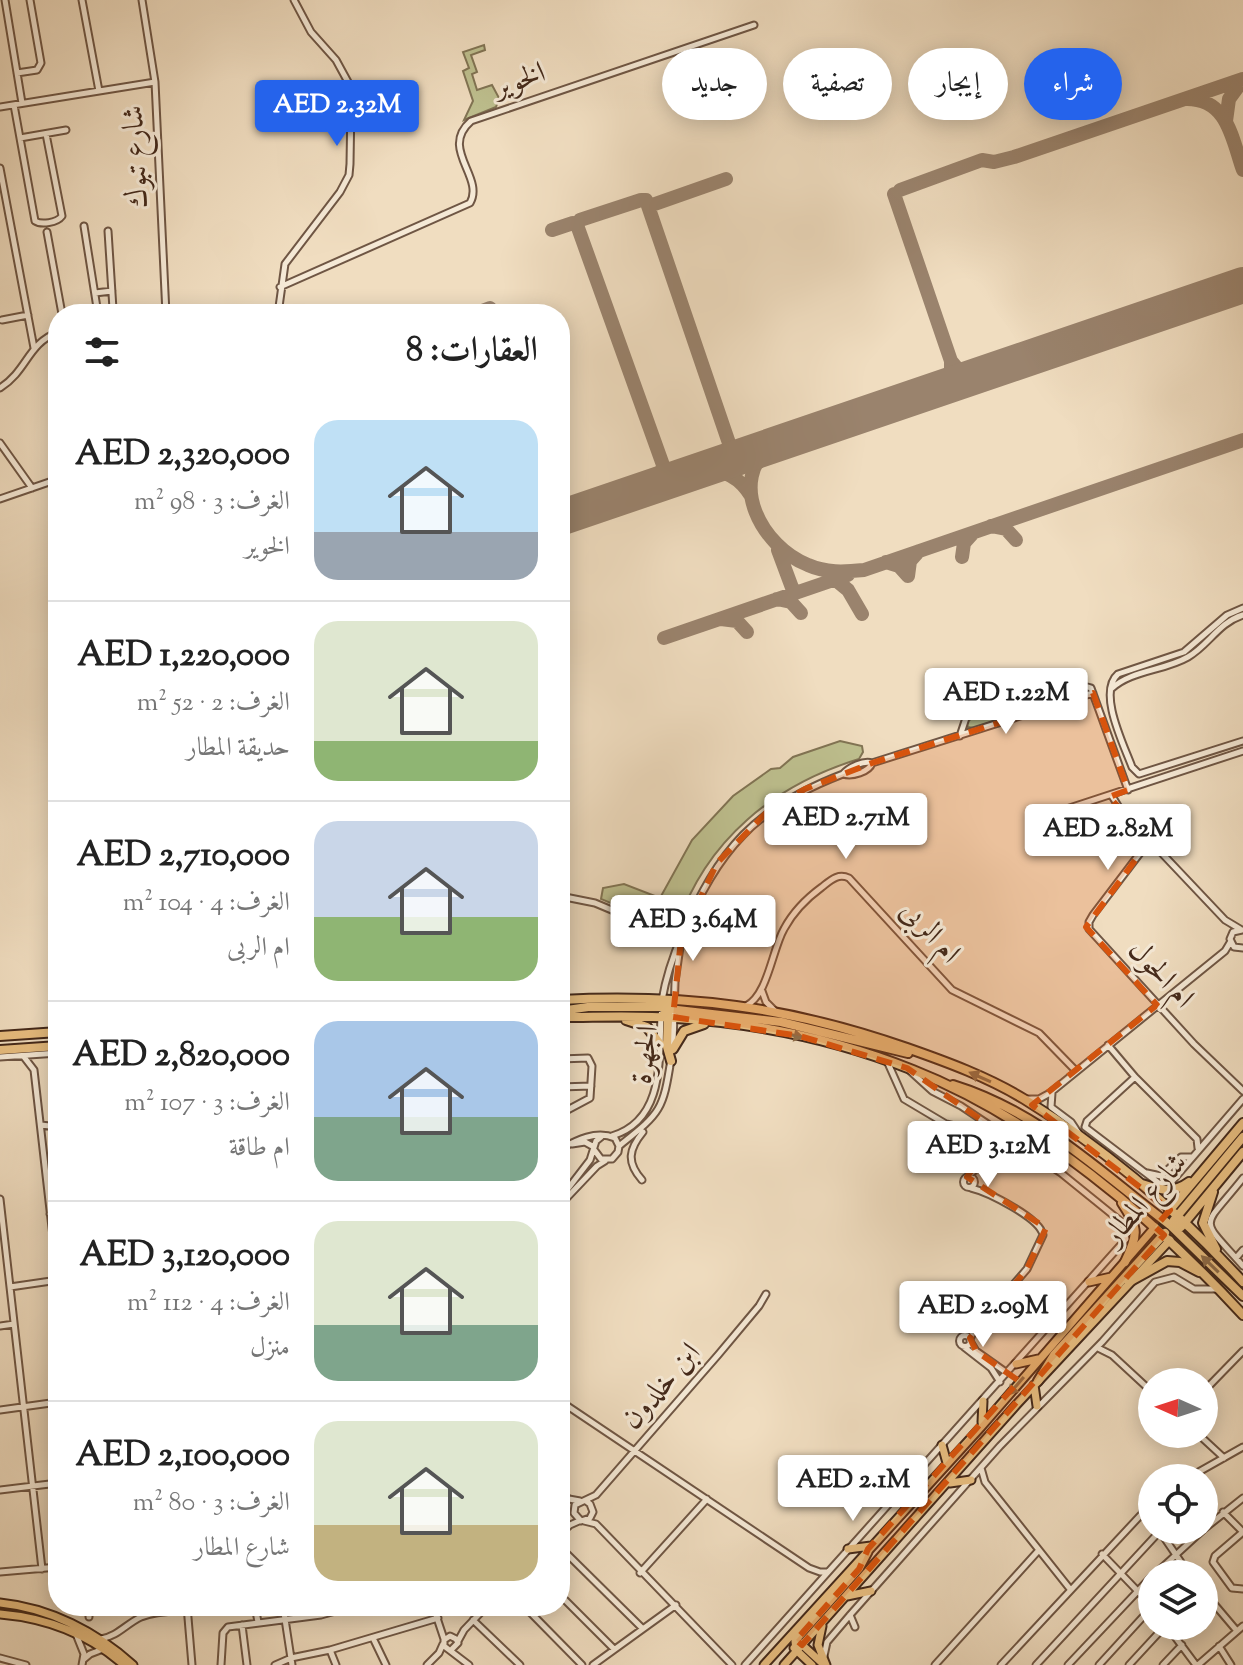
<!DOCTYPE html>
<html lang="ar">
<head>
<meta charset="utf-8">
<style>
	body { margin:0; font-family:"Sorts Mill Goudy",Amiri,serif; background:#f6f6f6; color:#222; direction:rtl; height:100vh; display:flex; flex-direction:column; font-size:30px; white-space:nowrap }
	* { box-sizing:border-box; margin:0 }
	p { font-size:26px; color:#767676 }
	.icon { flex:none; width:44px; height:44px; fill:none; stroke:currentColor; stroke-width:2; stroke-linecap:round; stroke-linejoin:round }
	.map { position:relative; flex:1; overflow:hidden; direction:ltr }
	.sheet { position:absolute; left:48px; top:304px; width:522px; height:1312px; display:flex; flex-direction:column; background:#fff; border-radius:32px; box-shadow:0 4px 20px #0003; direction:rtl }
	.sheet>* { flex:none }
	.guide { position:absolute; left:594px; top:48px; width:528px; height:72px; direction:rtl; display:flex; gap:16px }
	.needle { width:52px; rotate:273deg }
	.tools { position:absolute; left:1138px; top:1368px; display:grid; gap:16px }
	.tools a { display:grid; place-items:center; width:80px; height:80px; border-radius:50%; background:#fff; box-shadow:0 4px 20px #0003; font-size:40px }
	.price { position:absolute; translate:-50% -68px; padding:0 18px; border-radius:8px; background:#fff; color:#222; font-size:26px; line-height:52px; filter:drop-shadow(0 2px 4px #0008) }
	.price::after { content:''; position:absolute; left:50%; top:48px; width:24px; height:18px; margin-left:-12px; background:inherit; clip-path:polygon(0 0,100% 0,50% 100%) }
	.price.selected { background:#2563eb; color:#fff }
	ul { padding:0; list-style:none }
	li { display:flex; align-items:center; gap:24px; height:200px; padding:0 32px }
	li+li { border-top:2px solid #e0e0e0 }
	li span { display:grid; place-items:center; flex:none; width:224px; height:160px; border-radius:24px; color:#555 }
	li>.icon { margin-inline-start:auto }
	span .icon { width:96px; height:96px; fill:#fffc; stroke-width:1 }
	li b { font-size:34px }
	h2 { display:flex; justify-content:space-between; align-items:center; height:96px; padding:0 32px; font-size:34px }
	.chip { padding:0 28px; border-radius:36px; background:#fff; box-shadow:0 4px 20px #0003; font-size:28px; line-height:72px }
	.chip.selected { background:#2563eb; color:#fff }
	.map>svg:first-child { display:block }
</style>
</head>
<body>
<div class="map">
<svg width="1243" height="1665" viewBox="0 0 1243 1665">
	<rect width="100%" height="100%" fill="#f0ddc0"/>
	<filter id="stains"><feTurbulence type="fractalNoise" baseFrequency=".0025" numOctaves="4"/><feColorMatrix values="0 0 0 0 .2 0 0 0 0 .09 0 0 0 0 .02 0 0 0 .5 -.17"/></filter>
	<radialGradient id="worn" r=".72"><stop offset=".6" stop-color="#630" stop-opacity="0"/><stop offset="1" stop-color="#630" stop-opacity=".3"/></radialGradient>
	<path fill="#bec08f" stroke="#817454" stroke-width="2" d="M484,45L485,50L471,55L477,72L472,74L477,90L492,85L499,98L496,107L464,120L473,101L463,71L469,68L463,52Z
		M1030,696L1036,697L1038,701L1034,707L974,728L968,727L966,723L970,717Z
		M840,741L862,746L863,752L859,759C774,785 706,840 677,926L670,928L601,899L603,888L624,884L660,898L692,840L733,796L771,769L780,768L793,757Z"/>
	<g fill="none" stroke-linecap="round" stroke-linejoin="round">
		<path stroke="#9a836d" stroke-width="14" d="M1187,99C1228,99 1232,139 1243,170
			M1226,121L1229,99L1243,80
			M900,190L982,160L994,162L1014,157L1243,79
			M894,194L951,361V375L944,387
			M650,209L652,205L726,179
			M580,220L641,200H646L730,446L737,453L749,452
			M552,230L573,223L577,225L663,465L670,474L684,476
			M474,314L490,308
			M951,361L962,374L978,375
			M772,445C726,481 762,547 808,565C826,573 844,572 864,570L1243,440
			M700,470C722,468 739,476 751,496
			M651,487L661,478L663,465
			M991,526L1006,529L1016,540
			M778,550L794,593
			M962,557L964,543L973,533
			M886,562L899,566L908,576L910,561L919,551
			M831,576L848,590L862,614
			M777,599L791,602L801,613
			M721,619L737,621L747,632
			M664,638L848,575"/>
		<path stroke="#9a836d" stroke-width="36" d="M560,518L1243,285"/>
		<defs>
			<path id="minor" d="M5,0L22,103
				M82,0L99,91
				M142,0L155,82L166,314
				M17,73L37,70L41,63L30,0
				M14,105L35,221C41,225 57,223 62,216L46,134
				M0,107L155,82
				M20,138L66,130
				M0,168L34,348
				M84,226L98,314
				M108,231L113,309L111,314
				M47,232L62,314
				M280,287L470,203C485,177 439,149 471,121L754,25
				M95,293L112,291
				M278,314L285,264L340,192L349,175L350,164L351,102L348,82L336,60L311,32L294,0
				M2,320L28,315
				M58,367V385
				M0,388C28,370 27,344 58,332
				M0,443L32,488
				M0,499L58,479
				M1243,608L1227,615L1184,652L1118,674C1097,692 1124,745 1132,767L1139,774L1243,741
				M1111,689C1131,670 1164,671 1188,657C1209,645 1218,623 1243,615
				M1066,700C1070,690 1081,684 1091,688L1128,790
				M983,709L1032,693L1039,695L1044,708
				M960,736L966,718L979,710
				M843,774C852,777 869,772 872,763
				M1112,796L1120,809L1225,920L1240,929
				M1036,819L1243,751
				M1150,840L1093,915L1089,922V929L1194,1044L1243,1091
				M560,896L595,903L681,939
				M1242,930L1233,932L1230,939L1234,947L1243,948
				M762,991L766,1002L776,1012
				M662,1000C666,977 673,956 682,935C719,849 754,808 843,774C849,767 864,760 872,763L1093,693
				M746,1006C768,995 772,950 784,929C793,912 807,898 822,887C831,880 838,873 849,878L952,990L1039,1033L1076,1071
				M673,1045L675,982L681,940
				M1108,1045L1135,1077L1197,1139L1198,1148
				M0,1057L58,1053
				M24,1057L34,1070L58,1280
				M560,1059L588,1058L592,1066L590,1098L560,1114
				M887,1061L904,1099L946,1124L963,1128L980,1138L987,1150
				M1135,1077L1087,1121L1085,1127L1160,1184L1173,1180L1243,1099
				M560,1087L591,1086
				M1052,1093L1051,1107L1071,1122L1079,1134
				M1026,1099H1039L1050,1093L1225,951L1231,941
				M41,1125L58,1127
				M612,1136C665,1120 659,1059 661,1014
				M572,1144L585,1142L594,1147
				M560,1149C577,1140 596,1130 615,1138L619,1146
				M595,1151L601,1159H612L618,1152L619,1146C660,1113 663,1112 671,1059
				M1147,1173L1161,1176L1181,1157H1192
				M963.5 1182a5.5 5.5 0 1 1 11 0a5.5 5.5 0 1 1-11 0Z
				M967,1177C982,1165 996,1143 987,1125
				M1243,1178C1201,1231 1198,1215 1243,1266
				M642,1180C626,1162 629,1149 643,1132
				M0,1199L42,1569
				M560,1199L590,1160L596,1141L601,1137
				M560,1205L597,1166L605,1161
				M50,1214L58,1213
				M1236,1258L1243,1250
				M10,1287L58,1280
				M0,1326L14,1324
				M959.5 1341a5.5 5.5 0 1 1 11 0a5.5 5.5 0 1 1-11 0Z
				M970,1339L975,1329L1027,1269L1043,1235C1040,1218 988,1192 971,1188
				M970,1341L976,1351L1007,1373
				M964,1347L991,1368L1000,1382
				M1098,1348L1112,1355L1152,1392
				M1204,1391L1243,1351
				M560,1401L809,1568L820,1572H827
				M0,1410L58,1402
				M1198,1434L1224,1458
				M981,1468L985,1482L1070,1589
				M1188,1478L1243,1447
				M0,1490L58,1483
				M560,1491L569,1499L580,1501
				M586,1501L590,1504L593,1512L590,1518L581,1521L574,1513L575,1505L596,1495L718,1355L759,1306L766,1294
				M1143,1511L1152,1522
				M1223,1512L1243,1532
				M584,1521L596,1524L732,1665
				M1204,1529L1243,1498
				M1159,1530L1189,1574
				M1243,1532L1215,1556L1213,1562L1232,1588L1243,1589
				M560,1534L570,1525L579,1521
				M560,1547L642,1628
				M1102,1554L1152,1606
				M0,1572L58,1567
				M640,1573L707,1499
				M1155,1574L1203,1530
				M1204,1592L1237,1631
				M560,1595L614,1649
				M89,1606V1617
				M187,1606L192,1665
				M255,1606L258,1622
				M283,1606L292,1665
				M309,1606L312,1616
				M433,1606L444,1639
				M524,1606L582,1665
				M850,1615L855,1627
				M473,1620L520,1665
				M242,1625L247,1665
				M1167,1626L1196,1665
				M76,1634L84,1654L82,1665
				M373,1638L386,1665
				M101,1639C118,1636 126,1624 141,1617C156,1611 172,1611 187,1610
				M458,1641L464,1630L487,1606
				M1219,1646L1231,1665
				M330,1650L336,1665
				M451,1650L458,1643L456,1639L450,1636L444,1640V1646L469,1665
				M824,1656L827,1642L850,1615L1000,1446L1102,1342L1155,1282L1174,1277L1194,1289H1218
				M0,1658L26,1665
				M84,1659L90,1654L103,1649
				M221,1665L223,1633L228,1627L321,1615L354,1606
				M275,1665L291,1658L330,1650L438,1618
				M427,1665L439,1653L443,1644
				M593,1665L676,1605
				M745,1665L1126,1239L1124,1224L1061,1173L961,1106L932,1091L910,1071
				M935,1665L1039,1550
				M1001,1665L1152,1503
				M1036,1665L1160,1531
				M1068,1665L1152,1576
				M1099,1665L1152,1607
				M1129,1665L1165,1626
				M1163,1665L1182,1645
				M1198,1665L1243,1626"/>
			<path id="major" d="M1089,1282L1111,1277
				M1016,1364L1038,1359
				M1034,1385L1037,1406
				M982,1422L983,1401
				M942,1445L947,1463
				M950,1483L971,1480
				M848,1549L871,1546
				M847,1596L871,1591
				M0,1603C50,1608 96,1632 133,1665
				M0,1614C47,1618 88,1633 124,1665
				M822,1626L818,1645L826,1665
				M799,1642L822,1663
				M794,1648L812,1665
				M796,1650L795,1641L859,1569L868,1552
				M764,1665L981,1427L1155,1227
				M784,1665L1017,1404L1170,1240"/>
			<path id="highway" d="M560,1000C688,994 786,1006 907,1048C947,1062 988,1077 1024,1099C1104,1148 1180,1213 1243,1282
				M560,1011L588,1007H662L670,1003
				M668,1012L667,1047L671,1061
				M560,1017C598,1017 637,1015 676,1018C756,1023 838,1040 913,1070C1035,1118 1155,1219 1243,1315
				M661,1017L669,1009L781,1022L908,1053
				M626,1020L647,1027L660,1044
				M0,1036L58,1032
				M673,1049L684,1031L704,1024
				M0,1050L58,1046
				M953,1085C1040,1112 1100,1172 1170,1225L1176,1226L1184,1223
				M1142,1184C1160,1190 1173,1194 1189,1182
				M1213,1192L1203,1223L1216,1249
				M1122,1203C1139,1228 1138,1235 1125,1262
				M1169,1211L1243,1123
				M1174,1220L1243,1137
				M1171,1226L1243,1296
				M1181,1227L1243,1152
				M1129,1282L1167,1261L1180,1262L1199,1272
				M1038,1381L1054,1355L1165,1233"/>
		</defs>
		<use href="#minor" stroke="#6f5644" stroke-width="9"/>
		<use href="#major" stroke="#44291a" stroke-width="11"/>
		<use href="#highway" stroke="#44291a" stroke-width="12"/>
		<use href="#minor" stroke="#f5e9d6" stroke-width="5"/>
		<use href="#major" stroke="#e8be80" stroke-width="7"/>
		<use href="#highway" stroke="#e8be80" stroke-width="8"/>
	</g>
	<defs><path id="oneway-solid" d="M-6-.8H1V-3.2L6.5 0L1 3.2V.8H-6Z" transform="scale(2)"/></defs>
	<g fill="#8e6c48">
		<use href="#oneway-solid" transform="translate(792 1035) rotate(12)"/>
		<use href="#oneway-solid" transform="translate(980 1077) rotate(-156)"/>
		<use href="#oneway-solid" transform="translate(1210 1264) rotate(-136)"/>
		<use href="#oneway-solid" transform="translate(1016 1386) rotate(131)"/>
	</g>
	<path fill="#d8540d" fill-opacity="0.2" stroke="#d8540d" stroke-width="6" stroke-dasharray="16 10" stroke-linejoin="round" d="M1093,693L1128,790L1109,797L1150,840L1086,927L1157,1005L1032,1105L1170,1210L1155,1227L1164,1235L802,1645L796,1640L859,1569L868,1549L1019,1381L976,1351L970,1338L1027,1269L1046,1228L967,1177L991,1143L987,1124L907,1068L800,1036L673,1017L681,939L717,863L768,811L805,789L872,763Z"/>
	<g text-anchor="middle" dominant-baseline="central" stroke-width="6" stroke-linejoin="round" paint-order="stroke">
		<g font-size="30" fill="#44291a" stroke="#f5e9d6">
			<text transform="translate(520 81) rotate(-19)">الخوير</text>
			<text transform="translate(137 157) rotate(-93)">شارع تبوك</text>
			<text transform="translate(929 933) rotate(47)">ام الربى</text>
			<text transform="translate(1160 975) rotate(47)">ام الحول</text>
			<text transform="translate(646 1055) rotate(-83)">الجهرة</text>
			<text transform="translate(1146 1200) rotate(-49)">شارع المطار</text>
			<text transform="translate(662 1387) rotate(-49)">ابن خلدون</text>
		</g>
	</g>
	<rect width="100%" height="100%" filter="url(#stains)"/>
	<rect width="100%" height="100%" fill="url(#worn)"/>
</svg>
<div class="tools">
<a><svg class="needle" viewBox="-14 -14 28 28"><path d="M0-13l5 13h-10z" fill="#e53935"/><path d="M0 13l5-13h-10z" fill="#767676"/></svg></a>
<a><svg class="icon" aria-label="locate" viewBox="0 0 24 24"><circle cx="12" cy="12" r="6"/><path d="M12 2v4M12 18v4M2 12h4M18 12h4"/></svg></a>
<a><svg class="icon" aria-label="layers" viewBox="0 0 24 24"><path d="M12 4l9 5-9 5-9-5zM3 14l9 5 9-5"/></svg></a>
</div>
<b class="price selected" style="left:337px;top:148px">AED 2.32M</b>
<b class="price" style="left:1006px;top:736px">AED 1.22M</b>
<b class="price" style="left:846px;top:861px">AED 2.71M</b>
<b class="price" style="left:1108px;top:872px">AED 2.82M</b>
<b class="price" style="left:693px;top:963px">AED 3.64M</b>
<b class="price" style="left:988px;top:1189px">AED 3.12M</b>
<b class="price" style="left:983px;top:1349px">AED 2.09M</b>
<b class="price" style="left:853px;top:1523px">AED 2.1M</b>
<div class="guide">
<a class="chip selected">شراء</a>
<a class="chip">إيجار</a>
<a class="chip">تصفية</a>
<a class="chip">جديد</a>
</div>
<section class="sheet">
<h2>العقارات: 8<svg class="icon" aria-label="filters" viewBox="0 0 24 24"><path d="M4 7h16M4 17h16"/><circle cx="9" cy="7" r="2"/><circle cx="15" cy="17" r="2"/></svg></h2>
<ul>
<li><span style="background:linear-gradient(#bfe0f5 70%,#9aa5b1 0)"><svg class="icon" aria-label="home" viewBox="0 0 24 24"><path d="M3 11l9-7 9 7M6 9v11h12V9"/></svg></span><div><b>AED 2,320,000</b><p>الغرف: 3 · 98 m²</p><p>الخوير</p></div></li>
<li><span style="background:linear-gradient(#dfe7d0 75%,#8fb573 0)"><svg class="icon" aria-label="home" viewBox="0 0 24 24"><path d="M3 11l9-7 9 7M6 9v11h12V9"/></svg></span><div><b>AED 1,220,000</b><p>الغرف: 2 · 52 m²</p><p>حديقة المطار</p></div></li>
<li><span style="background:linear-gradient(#c9d6e8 60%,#8fb573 0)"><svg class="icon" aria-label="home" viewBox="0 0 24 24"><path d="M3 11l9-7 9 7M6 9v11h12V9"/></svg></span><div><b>AED 2,710,000</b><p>الغرف: 4 · 104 m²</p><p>ام الربى</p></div></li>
<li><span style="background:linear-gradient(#a9c7e8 60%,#7fa58c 0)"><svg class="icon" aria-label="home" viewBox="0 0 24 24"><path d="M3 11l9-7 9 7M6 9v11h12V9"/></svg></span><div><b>AED 2,820,000</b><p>الغرف: 3 · 107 m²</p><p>ام طاقة</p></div></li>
<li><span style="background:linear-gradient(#dfe7d0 65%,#7fa58c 0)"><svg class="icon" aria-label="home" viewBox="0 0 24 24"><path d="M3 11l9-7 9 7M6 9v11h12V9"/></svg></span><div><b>AED 3,120,000</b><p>الغرف: 4 · 112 m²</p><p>منزل</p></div></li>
<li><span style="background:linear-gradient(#dfe7d0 65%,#c2b280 0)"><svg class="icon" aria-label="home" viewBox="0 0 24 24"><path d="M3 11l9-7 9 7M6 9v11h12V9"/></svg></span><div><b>AED 2,100,000</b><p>الغرف: 3 · 80 m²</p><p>شارع المطار</p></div></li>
</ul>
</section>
</div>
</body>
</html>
